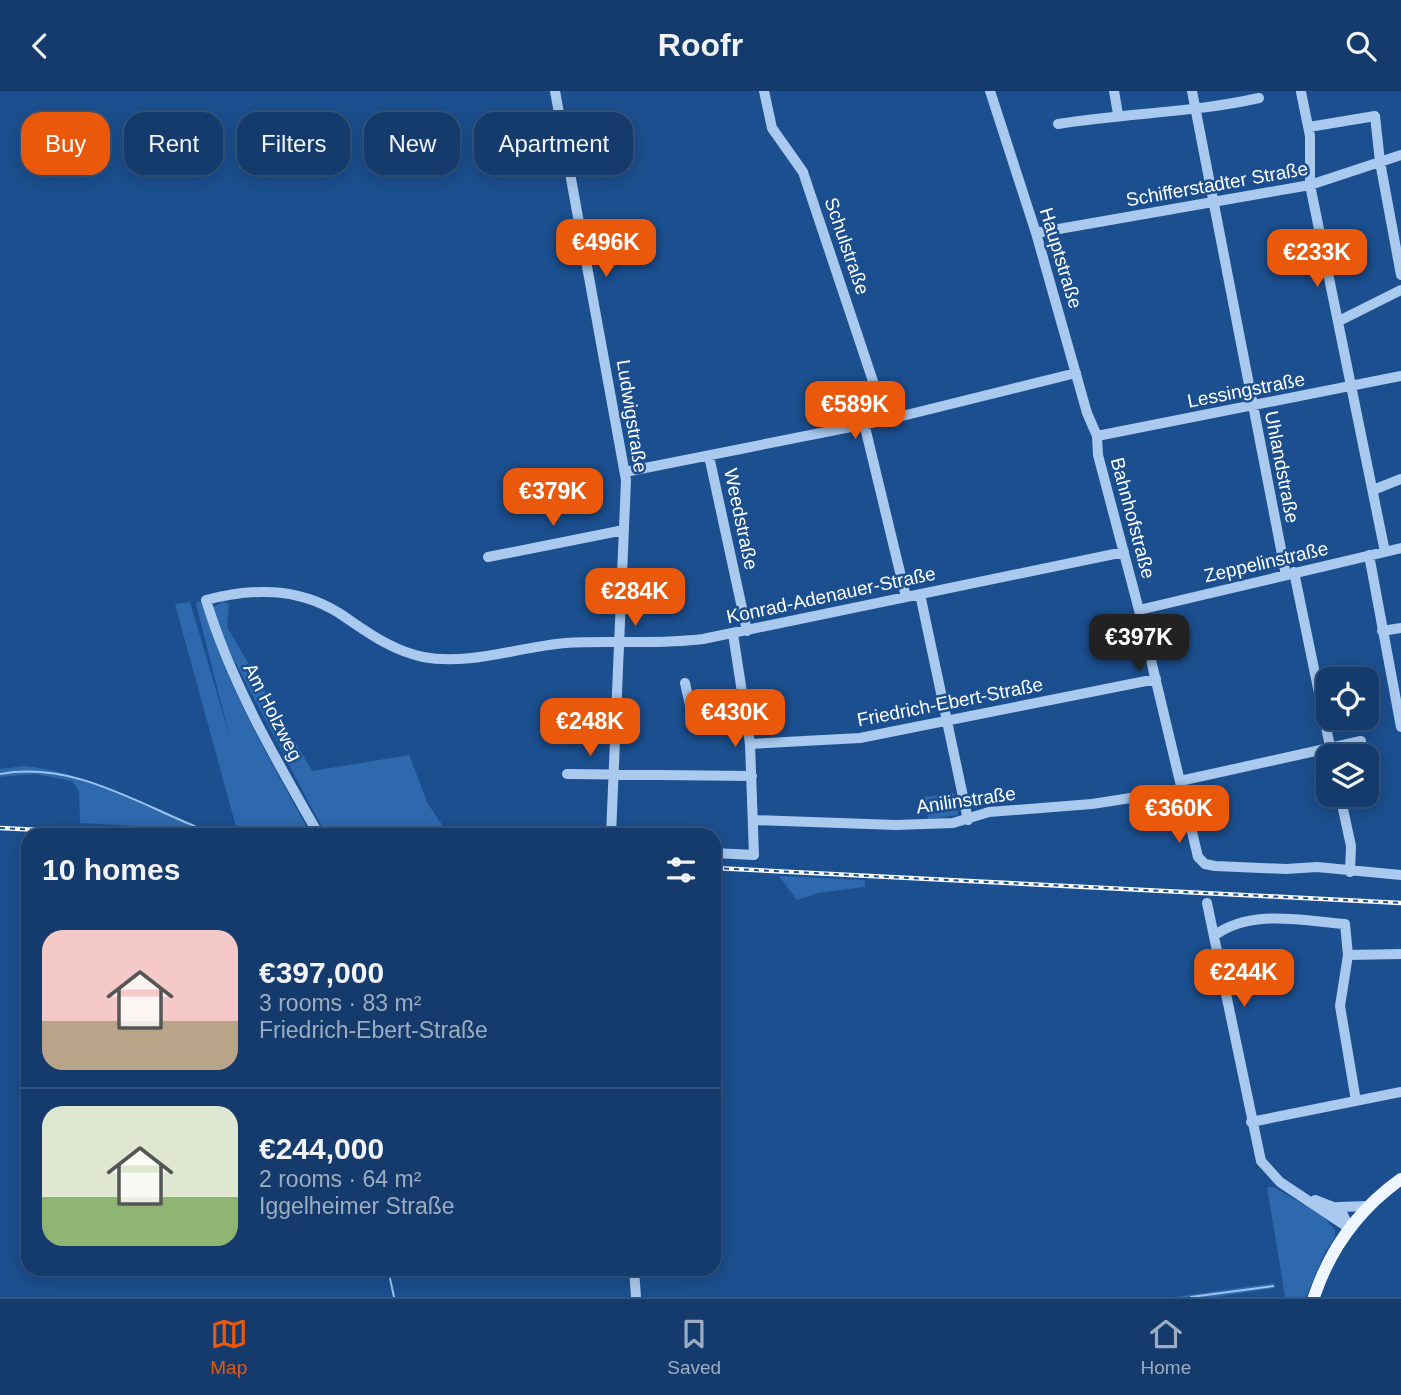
<!DOCTYPE html>
<html lang="en">
<head>
<meta charset="utf-8">
<style>
	body { margin:0; font-family:Arial,sans-serif; background:#214673; color:#f1f3f6; height:100vh; display:flex; flex-direction:column; font-size:26px; white-space:nowrap }
	* { box-sizing:border-box; margin:0 }
	p { font-size:23px; color:#9dadc1 }
	.icon { flex:none; width:38px; height:38px; fill:none; stroke:currentColor; stroke-width:2; stroke-linecap:round; stroke-linejoin:round }
	.map { position:relative; flex:1; overflow:hidden }
	.drawer { position:absolute; left:21px; top:737px; width:700px; height:448px; display:flex; flex-direction:column; background:#143b6b; border-radius:21px; box-shadow:0 4px 18px #0003,0 0 0 2px #33557e }
	.drawer>* { flex:none }
	.banner { position:absolute; left:21px; top:21px; width:700px; height:63px; display:flex; gap:14px }
	.buttons { position:absolute; left:1316px; top:576px; display:grid; gap:14px }
	.buttons a { display:grid; place-items:center; width:63px; height:63px; border-radius:14px; background:#143b6b; box-shadow:0 4px 18px #0003,0 0 0 2px #33557e; font-size:35px }
	.price { position:absolute; translate:-50% -60px; padding:0 16px; border-radius:14px; background:#ea580c; color:#fff; font-size:23px; line-height:46px; filter:drop-shadow(0 2px 4px #0008) }
	.price::after { content:''; position:absolute; left:50%; top:42px; width:21px; height:16px; margin-left:-10px; background:inherit; clip-path:polygon(0 0,100% 0,50% 100%) }
	.price.current { background:#222; color:#fff }
	ul { padding:0; list-style:none }
	li { display:flex; align-items:center; gap:21px; height:175px; padding:0 21px }
	li+li { border-top:2px solid #33557e }
	li span { display:grid; place-items:center; flex:none; width:196px; height:140px; border-radius:21px; color:#555 }
	li>.icon { margin-inline-start:auto }
	span .icon { width:84px; height:84px; fill:#fffc; stroke-width:1 }
	li b { font-size:30px }
	h2 { display:flex; justify-content:space-between; align-items:center; height:84px; padding:0 21px; font-size:30px }
	.tag { padding:0 24px; border-radius:21px; background:#143b6b; box-shadow:0 4px 18px #0003,0 0 0 2px #33557e; font-size:24px; line-height:63px }
	.tag.current { background:#ea580c; color:#fff }
	header { display:flex; justify-content:space-between; align-items:center; height:91px; padding:0 21px; background:#143b6b; font-size:32px; font-weight:700 }
	.dock { display:flex; justify-content:space-around; align-items:center; height:98px; border-top:2px solid #33557e; background:#143b6b; font-size:19px; color:#9dadc1 }
	.dock a { display:grid; justify-items:center; gap:4px }
	.dock .current { color:#ea580c }
	.map>svg:first-child { display:block }
</style>
</head>
<body>
<header><svg class="icon" aria-label="back" viewBox="0 0 24 24"><path d="M15 5l-7 7 7 7"/></svg>Roofr<svg class="icon" aria-label="search" viewBox="0 0 24 24"><circle cx="10" cy="10" r="6"/><path d="M15 15l6 6"/></svg></header>
<div class="map">
<svg width="1401" height="1206" viewBox="0 0 1401 1206">
	<rect width="100%" height="100%" fill="#1b4f8f"/>
	<path fill="#2e69ad" d="M198,510L202,512C225,593 271,670 311,744L238,743L175,513L190,511L230,647L196,513Z
		M223,510L229,513L227,536L312,680L409,664L428,713L449,744H326L232,565L214,525V516Z
		M26,675C88,683 141,710 197,738L80,732L79,700L72,690L35,683L0,686V678Z
		M954,702L958,724L928,728L925,706Z
		M779,785L865,789V796L818,802L797,809Z
		M1267,1096H1274L1323,1125L1335,1139V1146L1325,1161L1306,1206H1285Z
		M1274,1192L1275,1197L1214,1206H1174Z"/>
	<g fill="none" stroke-linecap="round" stroke-linejoin="round">
		<path stroke="#9cc4f0" stroke-width="2" d="M0,683C72,670 135,711 199,737
			M388,1178L394,1206
			M1191,1206L1273,1195"/>
		<path stroke="#a9c9ee" stroke-width="10" d="M555,0L626,389L611,744
			M764,0L772,37L803,81L886,329
			M990,0L1036,142L1087,322L1097,345
			M1114,0L1118,23
			M1192,0L1286,484
			M1301,1L1310,45V94L1385,461
			M1058,33C1125,22 1192,22 1259,7
			M1309,36L1375,25L1380,71L1401,184
			M1036,142L1310,94L1401,64
			M1339,230L1401,199
			M864,332L906,506
			M1097,345L1098,364L1139,519L1198,766L1205,773L1215,775L1286,778L1317,776L1401,784
			M1097,345L1401,285
			M709,365L747,540
			M625,381L886,329L1076,282
			M1373,399L1401,388
			M1369,464L1401,636
			M488,466L624,439
			M1294,481L1332,665
			M920,503L968,729
			M1139,519L1401,457
			M1382,540L1401,537
			M685,592L690,614L744,607
			M750,653L860,647L1156,588
			M567,683L752,685
			M1180,690L1361,650
			M1340,704L1351,755L1350,781
			M753,729L896,734L953,732L989,721L1092,713L1182,699
			M319,744C276,669 231,592 206,509C252,497 297,496 339,522C366,540 390,559 423,566C469,575 519,556 565,552C611,549 657,554 703,548L1124,461
			M714,762L754,764L750,653L733,543
			M1207,812L1261,1070L1280,1091L1349,1137
			M1214,845C1250,817 1304,830 1345,833L1348,864L1340,915L1356,1010
			M1348,864L1401,863
			M1251,1031L1401,1001
			M1315,1109L1341,1119L1349,1137
			M1338,1116L1369,1115
			M634,1178L636,1206"/>
		<path stroke="#f0f6ff" stroke-width="12" d="M1314,1206C1330,1158 1359,1118 1401,1088"/>
		<defs>
			<path id="rail" d="M0,737L139,744
				M714,777L1401,812"/>
		</defs>
		<use href="#rail" stroke="#fff" stroke-width="4.5"/>
		<use href="#rail" stroke="#1b4f8f" stroke-width="2" stroke-dasharray="5" stroke-linecap="butt"/>
	</g>
	<g text-anchor="middle" dominant-baseline="central" stroke-width="5" stroke-linejoin="round" paint-order="stroke">
		<g font-size="19" fill="#fff" stroke="#1b4f8f">
			<text transform="translate(1217 93) rotate(-10)">Schifferstadter Straße</text>
			<text transform="translate(847 155) rotate(71)">Schulstraße</text>
			<text transform="translate(1061 167) rotate(73)">Hauptstraße</text>
			<text transform="translate(1246 299) rotate(-11)">Lessingstraße</text>
			<text transform="translate(632 325) rotate(81)">Ludwigstraße</text>
			<text transform="translate(1282 376) rotate(79)">Uhlandstraße</text>
			<text transform="translate(1133 427) rotate(75)">Bahnhofstraße</text>
			<text transform="translate(741 428) rotate(78)">Weedstraße</text>
			<text transform="translate(1266 471) rotate(-13)">Zeppelinstraße</text>
			<text transform="translate(831 504) rotate(-12)">Konrad-Adenauer-Straße</text>
			<text transform="translate(950 611) rotate(-11)">Friedrich-Ebert-Straße</text>
			<text transform="translate(273 621) rotate(63)">Am Holzweg</text>
			<text transform="translate(966 709) rotate(-8)">Anilinstraße</text>
		</g>
	</g>
</svg>
<div class="buttons">
<a><svg class="icon" aria-label="locate" viewBox="0 0 24 24"><circle cx="12" cy="12" r="6"/><path d="M12 2v4M12 18v4M2 12h4M18 12h4"/></svg></a>
<a><svg class="icon" aria-label="layers" viewBox="0 0 24 24"><path d="M12 4l9 5-9 5-9-5zM3 14l9 5 9-5"/></svg></a>
</div>
<b class="price" style="left:606px;top:188px">€496K</b>
<b class="price" style="left:1317px;top:198px">€233K</b>
<b class="price" style="left:855px;top:350px">€589K</b>
<b class="price" style="left:553px;top:437px">€379K</b>
<b class="price" style="left:635px;top:537px">€284K</b>
<b class="price current" style="left:1139px;top:583px">€397K</b>
<b class="price" style="left:735px;top:658px">€430K</b>
<b class="price" style="left:590px;top:667px">€248K</b>
<b class="price" style="left:1179px;top:754px">€360K</b>
<b class="price" style="left:1244px;top:918px">€244K</b>
<div class="banner">
<a class="tag current">Buy</a>
<a class="tag">Rent</a>
<a class="tag">Filters</a>
<a class="tag">New</a>
<a class="tag">Apartment</a>
</div>
<section class="drawer">
<h2>10 homes<svg class="icon" aria-label="filters" viewBox="0 0 24 24"><path d="M4 7h16M4 17h16"/><circle cx="9" cy="7" r="2"/><circle cx="15" cy="17" r="2"/></svg></h2>
<ul>
<li><span style="background:linear-gradient(#f6c9c9 65%,#b9a48a 0)"><svg class="icon" aria-label="home" viewBox="0 0 24 24"><path d="M3 11l9-7 9 7M6 9v11h12V9"/></svg></span><div><b>€397,000</b><p>3 rooms · 83 m²</p><p>Friedrich-Ebert-Straße</p></div></li>
<li><span style="background:linear-gradient(#dfe7d0 65%,#8fb573 0)"><svg class="icon" aria-label="home" viewBox="0 0 24 24"><path d="M3 11l9-7 9 7M6 9v11h12V9"/></svg></span><div><b>€244,000</b><p>2 rooms · 64 m²</p><p>Iggelheimer Straße</p></div></li>
</ul>
</section>
</div>
<nav class="dock">
<a class="current"><svg class="icon" aria-label="map" viewBox="0 0 24 24"><path d="M3 6l6-2 6 2 6-2v14l-6 2-6-2-6 2zM9 4v14M15 6v14"/></svg>Map</a>
<a><svg class="icon" aria-label="saved" viewBox="0 0 24 24"><path d="M7 4h10v16l-5-4-5 4z"/></svg>Saved</a>
<a><svg class="icon" aria-label="home" viewBox="0 0 24 24"><path d="M3 11l9-7 9 7M6 9v11h12V9"/></svg>Home</a>
</nav>
</body>
</html>
